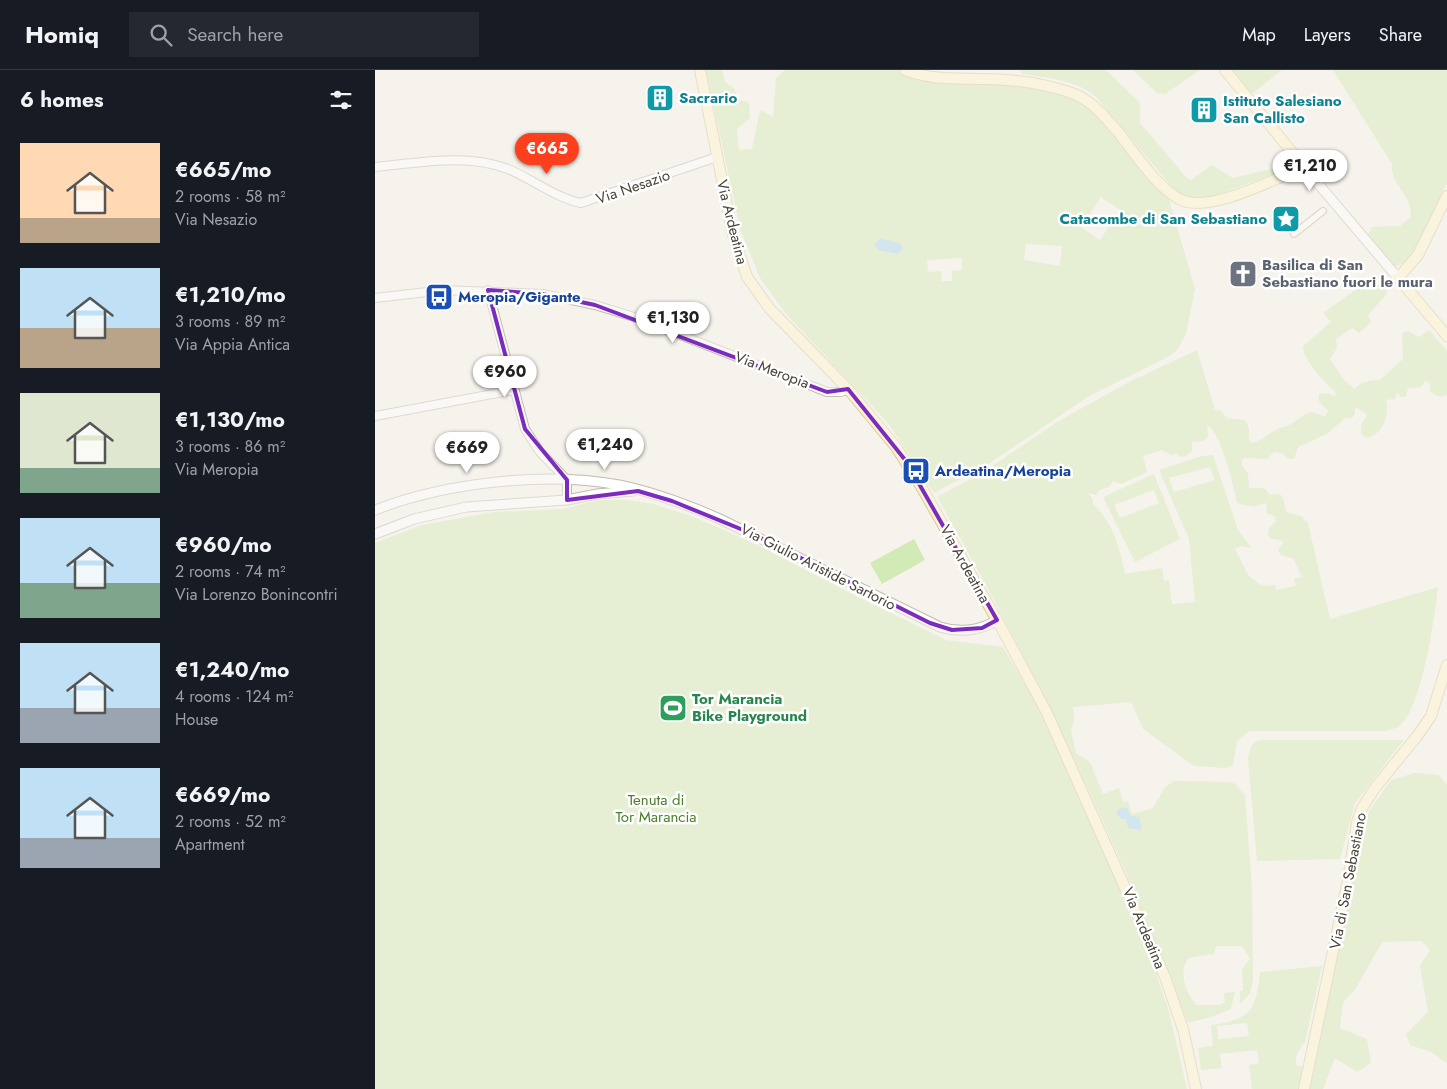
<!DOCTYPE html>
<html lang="en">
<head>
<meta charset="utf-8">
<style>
	body { margin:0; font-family:Jost,sans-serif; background:#242831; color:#f1f3f6; height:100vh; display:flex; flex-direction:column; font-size:19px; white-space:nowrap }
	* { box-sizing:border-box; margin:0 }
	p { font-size:16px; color:#9ea1a6 }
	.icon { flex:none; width:28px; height:28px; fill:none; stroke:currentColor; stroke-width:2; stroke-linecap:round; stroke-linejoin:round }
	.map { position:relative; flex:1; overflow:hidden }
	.side { display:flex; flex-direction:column; background:#171b24; width:375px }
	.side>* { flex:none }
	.price { position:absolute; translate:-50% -42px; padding:0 11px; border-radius:18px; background:#fff; color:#222; font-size:16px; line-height:32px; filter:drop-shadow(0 1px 2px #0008) }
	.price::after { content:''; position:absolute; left:50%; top:30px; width:15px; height:11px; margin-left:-8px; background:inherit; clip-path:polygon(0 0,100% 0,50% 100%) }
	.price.selected { background:#fc3f1d; color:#fff }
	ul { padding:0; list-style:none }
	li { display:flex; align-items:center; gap:15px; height:125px; padding:0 20px }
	li span { display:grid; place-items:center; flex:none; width:140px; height:100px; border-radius:0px; color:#555 }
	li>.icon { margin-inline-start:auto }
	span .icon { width:60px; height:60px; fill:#fffc; stroke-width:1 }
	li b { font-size:21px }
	h2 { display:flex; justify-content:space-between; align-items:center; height:60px; padding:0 20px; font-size:21px }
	header { display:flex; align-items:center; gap:30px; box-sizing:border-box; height:70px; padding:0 25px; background:#171b24; border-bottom:1px solid #363941 }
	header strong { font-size:24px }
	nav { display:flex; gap:28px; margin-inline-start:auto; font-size:18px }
	.search { width:350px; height:45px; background:#242831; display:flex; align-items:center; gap:12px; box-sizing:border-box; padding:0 18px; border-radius:0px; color:#9ea1a6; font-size:19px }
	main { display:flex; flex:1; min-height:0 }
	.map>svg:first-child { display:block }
</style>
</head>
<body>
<header>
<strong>Homiq</strong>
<div class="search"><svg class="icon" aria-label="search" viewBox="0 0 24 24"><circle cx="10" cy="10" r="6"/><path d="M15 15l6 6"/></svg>Search here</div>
<nav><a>Map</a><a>Layers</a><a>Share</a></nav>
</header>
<main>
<section class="side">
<h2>6 homes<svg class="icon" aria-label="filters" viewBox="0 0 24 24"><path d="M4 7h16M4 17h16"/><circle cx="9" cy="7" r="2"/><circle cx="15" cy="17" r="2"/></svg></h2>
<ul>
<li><span style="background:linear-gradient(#ffd9b3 75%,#b9a48a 0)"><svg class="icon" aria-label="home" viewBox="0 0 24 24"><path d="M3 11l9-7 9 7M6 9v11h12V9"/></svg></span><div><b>€665/mo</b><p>2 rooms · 58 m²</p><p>Via Nesazio</p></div></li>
<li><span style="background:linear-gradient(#bfe0f5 60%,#b9a48a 0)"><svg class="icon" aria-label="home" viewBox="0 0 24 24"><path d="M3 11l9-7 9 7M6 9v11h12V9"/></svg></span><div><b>€1,210/mo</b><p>3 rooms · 89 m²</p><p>Via Appia Antica</p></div></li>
<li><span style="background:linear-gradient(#dfe7d0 75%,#7fa58c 0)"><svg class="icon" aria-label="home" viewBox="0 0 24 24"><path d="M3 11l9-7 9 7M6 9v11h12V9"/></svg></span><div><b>€1,130/mo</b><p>3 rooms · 86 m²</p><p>Via Meropia</p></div></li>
<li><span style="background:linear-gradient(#bfe0f5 65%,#7fa58c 0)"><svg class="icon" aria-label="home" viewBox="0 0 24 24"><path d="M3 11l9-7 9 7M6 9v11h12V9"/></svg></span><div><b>€960/mo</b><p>2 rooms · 74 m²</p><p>Via Lorenzo Bonincontri</p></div></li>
<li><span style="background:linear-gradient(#bfe0f5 65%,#9aa5b1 0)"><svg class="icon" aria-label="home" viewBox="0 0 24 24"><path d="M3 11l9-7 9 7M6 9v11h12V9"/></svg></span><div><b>€1,240/mo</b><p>4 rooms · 124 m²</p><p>House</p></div></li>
<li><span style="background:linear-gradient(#bfe0f5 70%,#9aa5b1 0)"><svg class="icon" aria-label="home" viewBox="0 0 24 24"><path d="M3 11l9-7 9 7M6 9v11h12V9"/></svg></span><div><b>€669/mo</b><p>2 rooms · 52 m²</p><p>Apartment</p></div></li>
</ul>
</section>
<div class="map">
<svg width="1072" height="1019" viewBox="0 0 1072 1019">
	<rect width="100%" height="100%" fill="#f6f3ec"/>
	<path fill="#d2eab5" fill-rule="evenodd" d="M331,0H347L350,12L360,19L363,30L374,32L375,48L362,59L364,80L377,79L385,40L398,47L401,8L410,0H522L538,6L629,12L686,22L715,36L793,126L820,219L811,264L802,280L793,287L714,326L612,395L559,423L513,353L411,244L385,208L365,158ZM726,127L745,140L725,170L706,157ZM651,174L687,176L685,196L649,190ZM587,188V200L577,201V211H567L566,201L553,202L552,190Z
		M645,0H731L765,33V53L812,108L816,110L837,95L858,108L904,97H918L836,127L818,128L801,122L720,26C699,9 672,8 647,4Z
		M758,0H825L790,24L782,23Z
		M856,0H907L877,24Z
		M958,0H1072V113L1040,180L1029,193L1016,198L992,167L997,157L1025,156L1036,147C1037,123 1015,115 1017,94Z
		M994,210L1011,219L1012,224L993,245L996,252L984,263L977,258L961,269L962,278L955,289L968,309L980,319C989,309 995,312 1006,309L1028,289L1027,263L1033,261L1044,267L1054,260L1072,281V325C1065,328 1060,326 1055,321V313L1050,311L1046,317L1033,318L1031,327H1025L1024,323H1022L1020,329L1011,330C1015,344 1008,365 992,368L986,364V356L992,344L980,337V344L977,348H970L952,364L923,377L919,389H914L907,383L899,382L892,389L869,388L867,390V396L873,403L874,418H889L895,425L905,424L909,430L911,442L926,446L933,453L955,549L1063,517C1060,545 1047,640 1024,656C1021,659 1014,660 1010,661H874L862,671L858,695L851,698L819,696L768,659L756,632L698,637L699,650L696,660L701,683L715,692L728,724L744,718L748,732L753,731L757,744L778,738L790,717L799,711L854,712L861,714L870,726L877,819L878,910L875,923L865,934V921H868L867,899L875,889L867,876H841L839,884L814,888C802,901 811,922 821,935H845L850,932L849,923L860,922L856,939L836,947L813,953C742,772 659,596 562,427L607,403L682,352L754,312L822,280L840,340L846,341L852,348L870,350L874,358V370L878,373C888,370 893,364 902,359C906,357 912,357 916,354C933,344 930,338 950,347L953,341L944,332V324L952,323L960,326L961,322C951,315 927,288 928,276L956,252L948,243ZM832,355C846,362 859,417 862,433L879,437L889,433L892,434L891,443L900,446L901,451L894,458L893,466L895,468L908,471V474L903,480C905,487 911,487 918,488L927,507L919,509L921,516L901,520L900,515L887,516L873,505L860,479L866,476L877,478L863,460L838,385L827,386L784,400L814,469L820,532L797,534L794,510L789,511L787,498L750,504C745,477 738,453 718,434V430L713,423L721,425L725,420L734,417L738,411L746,414L772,402L768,386L787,380L796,385L801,383L806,387L811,386L817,381V372L828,371L833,367ZM835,397L840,410L799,422L794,408Z
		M779,404L805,469L760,492L729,429L730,426ZM779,420L784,433L745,448L739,435Z
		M224,430H252L278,434L319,447L378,473L493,532L571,570L628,577L659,630L683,680L775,887L793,938L812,1019H0V473L47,455L119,442L188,439Z
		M539,469L550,490L507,514L495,493Z
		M888,670H1029L980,733L965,789L882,791L873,688L876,677L881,671Z
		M1040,703L1064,705L1072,715V993L1056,982L1035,975L1031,964L1053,942L1045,896L1055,880L1047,871L1007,872L980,920L968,932L965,958L992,969L996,993L982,1002L960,988L948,1019H932L994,741L1016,710Z
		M947,896L930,972C924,979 920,986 921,995L929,997L923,1019H877L874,995L884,993L882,980L845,984L847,998L826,1000L823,978L838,976L836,955C876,950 881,940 885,902ZM872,953L874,966L843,969L842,956Z"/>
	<path fill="#a9d4f2" d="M505,168L526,174L527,179L523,184L503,180L500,175Z
		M747,738H752L756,746L764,747L767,760L753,758L751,749H746L742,744V740Z"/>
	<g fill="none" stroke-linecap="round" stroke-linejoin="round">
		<defs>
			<path id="pedestrian" d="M919,164L948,141"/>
			<path id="minor" d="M0,97C43,93 92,83 133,99C157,109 181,128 206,133L342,87
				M113,220L150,359L165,382L192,410V430
				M0,228L69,220L168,224L220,235L259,247L452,322H466L473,319
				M0,346L139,320"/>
			<path id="tertiary" d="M929,97L1023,208
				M0,440C69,413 170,401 244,415C278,422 313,435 345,449L565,557C584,563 605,561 622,550
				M0,464L39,449L91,437L192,430L222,424L258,421"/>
			<path id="secondary" d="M325,0L358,165L372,207L395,239L473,319L521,377L547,418L627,559L671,641L790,907L808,959L821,1019
				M530,0C554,10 582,8 608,9C637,9 667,13 694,22C716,29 728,45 743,62C761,84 779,114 804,129C833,145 901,108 929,97L850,0
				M1072,126L1043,185L1023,208L1072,266
				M929,1019L973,810L982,752L987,738L1000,718L1043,665L1056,646L1072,595"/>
		</defs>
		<use href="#pedestrian" stroke="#c2bbae" stroke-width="8"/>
		<use href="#minor" stroke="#c2bbae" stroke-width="10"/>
		<use href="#tertiary" stroke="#c2bbae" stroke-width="11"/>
		<use href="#secondary" stroke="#d6c79b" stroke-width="12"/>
		<use href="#pedestrian" stroke="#fff" stroke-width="5.5"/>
		<use href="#minor" stroke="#fff" stroke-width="8"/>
		<use href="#tertiary" stroke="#fff" stroke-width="9"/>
		<use href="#secondary" stroke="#fff3cd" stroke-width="10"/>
	</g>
	<path d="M0 0H1072V1019H0ZM113,220L168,224L220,235L452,322L473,319L531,391L622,550L607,558L577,560L555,553L378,464L297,431L263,421L192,430V410L150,359Z" fill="#f6f3ec" fill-opacity=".55" fill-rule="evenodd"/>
	<path fill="none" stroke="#7b2cbf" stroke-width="4" stroke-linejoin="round" d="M113,220L168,224L220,235L452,322L473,319L531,391L622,550L607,558L577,560L555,553L378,464L297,431L263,421L192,430V410L150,359Z"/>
	<defs>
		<symbol id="building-square" viewBox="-11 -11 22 22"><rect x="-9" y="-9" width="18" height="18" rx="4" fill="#0f9aa8" stroke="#fff"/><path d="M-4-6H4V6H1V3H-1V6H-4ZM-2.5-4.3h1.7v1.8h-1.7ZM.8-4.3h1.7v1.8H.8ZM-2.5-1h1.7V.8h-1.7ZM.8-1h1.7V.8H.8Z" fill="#fff"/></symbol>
		<symbol id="sight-square" viewBox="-11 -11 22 22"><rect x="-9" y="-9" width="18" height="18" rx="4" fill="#0f9aa8" stroke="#fff"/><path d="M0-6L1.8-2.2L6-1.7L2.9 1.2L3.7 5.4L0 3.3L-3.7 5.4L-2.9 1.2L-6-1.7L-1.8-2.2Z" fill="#fff"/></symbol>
		<symbol id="church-square" viewBox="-11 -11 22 22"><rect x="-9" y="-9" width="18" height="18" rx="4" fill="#6b7280" stroke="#fff"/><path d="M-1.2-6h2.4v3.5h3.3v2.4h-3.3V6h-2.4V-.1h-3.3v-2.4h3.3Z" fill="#fff"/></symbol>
		<symbol id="bus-square" viewBox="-11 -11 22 22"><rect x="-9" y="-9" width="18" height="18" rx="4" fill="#1a4fb4" stroke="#fff"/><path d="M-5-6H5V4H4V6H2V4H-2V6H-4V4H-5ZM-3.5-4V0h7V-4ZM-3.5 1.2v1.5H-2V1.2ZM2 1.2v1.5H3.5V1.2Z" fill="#fff"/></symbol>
		<symbol id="stadium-square" viewBox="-11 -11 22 22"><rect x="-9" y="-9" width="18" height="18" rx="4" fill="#2e9e5b" stroke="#fff"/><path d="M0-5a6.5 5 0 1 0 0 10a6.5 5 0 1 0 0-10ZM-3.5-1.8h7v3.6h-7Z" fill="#fff"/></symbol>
	</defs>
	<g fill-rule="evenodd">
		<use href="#building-square" x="269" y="12" width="32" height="32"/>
		<use href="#building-square" x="813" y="24" width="32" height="32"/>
		<use href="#sight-square" x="895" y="133" width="32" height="32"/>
		<use href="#church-square" x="852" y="188" width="32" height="32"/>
		<use href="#bus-square" x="48" y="211" width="32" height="32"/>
		<use href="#bus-square" x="525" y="385" width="32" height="32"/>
		<use href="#stadium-square" x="282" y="622" width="32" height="32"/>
	</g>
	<g text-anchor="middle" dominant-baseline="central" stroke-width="5" stroke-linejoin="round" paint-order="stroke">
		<g font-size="15" font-weight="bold" fill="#0d838f" stroke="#fff" text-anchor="start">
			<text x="304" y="28">Sacrario</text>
			<text x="848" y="31">Istituto Salesiano<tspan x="848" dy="17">San Callisto</tspan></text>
			<text x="892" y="149" text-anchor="end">Catacombe di San Sebastiano</text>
		</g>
		<g font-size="15" fill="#4b4439" stroke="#fff">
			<text transform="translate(258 117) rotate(-19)">Via Nesazio</text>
			<text transform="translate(357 152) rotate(76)">Via Ardeatina</text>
			<text transform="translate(397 300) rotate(21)">Via Meropia</text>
			<text transform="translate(590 494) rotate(61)">Via Ardeatina</text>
			<text transform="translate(443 497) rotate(27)">Via Giulio Aristide Sartorio</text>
			<text transform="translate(973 811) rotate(-79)">Via di San Sebastiano</text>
			<text transform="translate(769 858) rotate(67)">Via Ardeatina</text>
		</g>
		<g font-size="15" font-weight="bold" fill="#5b616d" stroke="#fff" text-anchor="start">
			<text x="887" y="195">Basilica di San<tspan x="887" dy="17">Sebastiano fuori le mura</tspan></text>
		</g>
		<g font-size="15" font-weight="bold" fill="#164399" stroke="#fff" text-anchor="start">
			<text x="83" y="227">Meropia/Gigante</text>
			<text x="560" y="401">Ardeatina/Meropia</text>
		</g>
		<g font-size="15" font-weight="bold" fill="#27864d" stroke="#fff" text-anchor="start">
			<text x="317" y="629">Tor Marancia<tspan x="317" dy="17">Bike Playground</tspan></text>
		</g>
		<g font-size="15" fill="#4a7f2a" stroke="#fff">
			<text x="281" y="730">Tenuta di<tspan x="281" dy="17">Tor Marancia</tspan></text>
		</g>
	</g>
</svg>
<b class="price selected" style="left:172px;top:105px">€665</b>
<b class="price" style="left:935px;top:122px">€1,210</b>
<b class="price" style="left:298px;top:274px">€1,130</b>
<b class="price" style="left:130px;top:328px">€960</b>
<b class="price" style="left:230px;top:401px">€1,240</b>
<b class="price" style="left:92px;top:404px">€669</b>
</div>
</main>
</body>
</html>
